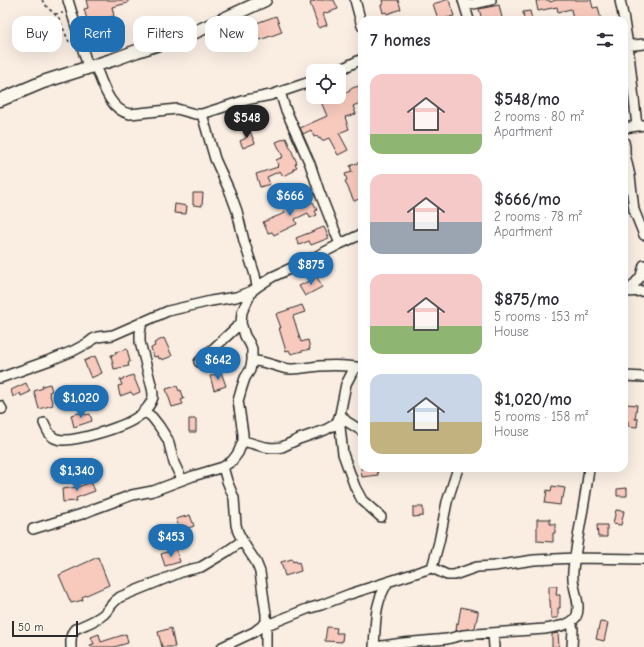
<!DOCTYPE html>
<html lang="en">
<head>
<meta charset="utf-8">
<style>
	body { margin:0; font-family:"Comic Neue",sans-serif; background:#f7f7f7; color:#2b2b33; height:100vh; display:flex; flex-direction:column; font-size:15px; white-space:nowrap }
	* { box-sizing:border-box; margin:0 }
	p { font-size:13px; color:#7c7c81 }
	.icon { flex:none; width:22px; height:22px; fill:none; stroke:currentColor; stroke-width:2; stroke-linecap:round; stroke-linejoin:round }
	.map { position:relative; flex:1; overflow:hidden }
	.drawer { position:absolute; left:358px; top:16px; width:270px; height:456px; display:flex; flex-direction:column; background:#fff; border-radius:12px; box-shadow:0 4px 16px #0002 }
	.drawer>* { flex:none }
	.top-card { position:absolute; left:12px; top:16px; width:286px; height:36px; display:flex; gap:8px }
	.tools { position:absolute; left:306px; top:64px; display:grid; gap:8px }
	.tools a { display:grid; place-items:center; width:40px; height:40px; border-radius:8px; background:#fff; box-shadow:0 4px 16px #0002; font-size:20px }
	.scale { position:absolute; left:12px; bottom:10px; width:66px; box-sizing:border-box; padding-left:4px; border:2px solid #2b2b2b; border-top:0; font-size:11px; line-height:14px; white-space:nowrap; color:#2b2b2b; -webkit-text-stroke:3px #fbf7ec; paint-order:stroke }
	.price { position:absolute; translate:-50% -34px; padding:0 9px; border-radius:14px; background:#1f6fb2; color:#fff; font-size:13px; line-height:26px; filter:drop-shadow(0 1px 2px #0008) }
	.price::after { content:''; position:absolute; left:50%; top:24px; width:12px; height:9px; margin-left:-6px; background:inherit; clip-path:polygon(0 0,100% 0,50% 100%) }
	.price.current { background:#222; color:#fff }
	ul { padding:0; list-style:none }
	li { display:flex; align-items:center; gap:12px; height:100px; padding:0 12px }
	li span { display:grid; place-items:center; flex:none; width:112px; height:80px; border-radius:12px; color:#555 }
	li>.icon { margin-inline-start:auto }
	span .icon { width:48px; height:48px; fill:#fffc; stroke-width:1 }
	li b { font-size:17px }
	h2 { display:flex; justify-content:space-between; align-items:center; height:48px; padding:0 12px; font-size:17px }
	.chip { padding:0 14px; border-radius:12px; background:#fff; box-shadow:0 4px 16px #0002; font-size:14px; line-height:36px }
	.chip.current { background:#1f6fb2; color:#fff }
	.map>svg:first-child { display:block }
</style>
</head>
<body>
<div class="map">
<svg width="644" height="647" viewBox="0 0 644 647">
	<rect width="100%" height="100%" fill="#faeee3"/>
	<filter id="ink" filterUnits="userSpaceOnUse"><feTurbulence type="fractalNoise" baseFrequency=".025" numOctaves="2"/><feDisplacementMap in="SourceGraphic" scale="8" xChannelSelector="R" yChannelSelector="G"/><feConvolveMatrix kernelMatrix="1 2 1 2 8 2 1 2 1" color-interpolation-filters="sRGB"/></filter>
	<g filter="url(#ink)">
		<path fill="#f8cabd" stroke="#2b2b2b" d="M86,0H128V3L112,7L114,16L88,23L84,9L88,8Z
			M317,0H334L338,9L323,14L327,25L319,28L310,3Z
			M382,0H398L401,9L387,14L386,12L383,13L381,5L383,4Z
			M446,0H449L454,16L443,19V18L438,19L433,4Z
			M542,0H549L550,2L556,0H591L593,8L598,7L601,20H573L571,9L558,12L557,7L538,11L536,1Z
			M499,5L502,18L492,20H482L479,9Z
			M530,11L532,20H524L523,12Z
			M276,16L282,32L257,41V39L252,40L248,26Z
			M358,86L362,96V102L353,106L356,114L345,117L349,129L339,133L348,150L338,155L329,138L322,141L320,138L319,139L317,136L314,137L311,130L303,134L300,128L327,116L319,97H339V96L350,91V89Z
			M249,129L255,143L243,148L240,141L246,138L243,131Z
			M286,138L297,163L295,164L297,167L293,169L294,171L283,176L280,171L267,177L270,184L260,187L256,174L278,167L277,166L278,165L276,160L283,157L276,142Z
			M362,161V198L354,201L345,181L347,180L345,174L352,172L350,166Z
			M193,193H203L202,206L193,205Z
			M306,200L308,204L313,202L317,210L315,211L317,215L310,218L308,213L295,219L297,224L274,235L272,232L268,233L263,222L285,213L283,209L290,206V208Z
			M175,204L187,206L186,214L174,213Z
			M324,227L329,238L311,245L309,241L299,245L296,238Z
			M317,277L322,287L305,296L299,286Z
			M302,305L305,312L293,316L301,342L308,340L310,349L291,354L289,350L286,351L279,328H281L276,314Z
			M164,338L172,356L162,360L161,358L159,359L158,356L154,357L151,348L155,346L154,343Z
			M127,349L130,362L128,363L129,366L114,369L111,355L116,354L115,352Z
			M95,356L102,373L91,378L84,361Z
			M221,372L226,386L214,390L210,376Z
			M133,375L140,392L133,395L131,392L120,396L118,386L122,385L120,380Z
			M26,383L30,392L21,396L20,393L13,397L11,390Z
			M50,384L52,391L49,392L53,405L39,409L34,391L43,388L42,386Z
			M177,386L179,391L181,390L184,399L181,400L183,404L172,407L166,389Z
			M627,404L637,405L635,419H638L637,427L628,426V421H625V420H624V406L626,407Z
			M84,412L85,415L90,414L92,421L74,427L71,415Z
			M189,419H196V432H189Z
			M361,468H377L378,475L362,477Z
			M91,482L95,491L76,498L77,501L63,502L62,489L78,487Z
			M552,486L565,488L563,498H561L560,505L545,503L547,490L551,491Z
			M627,488V496H617V489Z
			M413,507H423V516L413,517Z
			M616,510L624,511L621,525L613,524Z
			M190,515L194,526L180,531L176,519Z
			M537,519H550V524H555V533H553V542L537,541Z
			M597,525H607V537H598Z
			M176,549L180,562L165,566L161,554Z
			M98,557L109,585L82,597L83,600L71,603L59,575Z
			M292,559L293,562L296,561L297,563L299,562L301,571L285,576L281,562Z
			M549,586H557L556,595H560V608H558V618H551L550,600H549Z
			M461,607L478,611V613L475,628L456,631L457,623L458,624Z
			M600,622L608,623L604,641L596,639Z
			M327,627L337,628L336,633H343L342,642L325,641Z
			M171,628L175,647H162L158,632Z
			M558,633L559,647H552V634Z
			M99,634L101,642L126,634L128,643L114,647H91L90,645L94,644L91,637Z"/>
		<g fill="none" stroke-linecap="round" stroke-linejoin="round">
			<defs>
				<path id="minor" d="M68,0L88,67
					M355,0L362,26
					M463,0L469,20
					M620,0L624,20
					M465,6L491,0
					M624,21L628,45L637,126
					M624,46L644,44
					M95,65C102,82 109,110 130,114L177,109L195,114H202L246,100L271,95L313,81
					M337,71L362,59
					M280,92L285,108L310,164L319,191L340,244
					M202,114L215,159L230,192L237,211L244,241L255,275L257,287
					M624,128L644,125
					M624,142L625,147V154L630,176L634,210L644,235
					M625,292L644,291
					M628,292L641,276L644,265
					M252,361C266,360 278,369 291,369C301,369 310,367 319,366C333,365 348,365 362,368
					M199,362L241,323
					M624,376L644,377
					M0,378L53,359L73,351L88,343L93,339L97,337L113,335L168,311L211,301L236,297L252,291L257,287L272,277L315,257L340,244L362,234
					M0,406L2,409
					M144,411L152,417L159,426L168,440L174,463L182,480
					M340,414L346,421L362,431
					M339,418L343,454L355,487L362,500L381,517
					M44,423C47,429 49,437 57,439C71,444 123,427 136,418C143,414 151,405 153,397C153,394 153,391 152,388L140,342V333L142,322
					M243,441C256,444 268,450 282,447L299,439L325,430L336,424L338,420L340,414L346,384L355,367
					M223,467L227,481L234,498L236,525L238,532L246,547L256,562L260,572L266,614V647
					M33,529L82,514L94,509L132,495L153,491L193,476L223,467L232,461L238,453L243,441V434L239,407L238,401L242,387L245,378L250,370L252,361V349L250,344L245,336L241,323L242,312L252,291
					M432,568L439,542L447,502L458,468
					M571,622L573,629L572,647
					M267,625L307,609L321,605L350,594L428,569L432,568L447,575H454L471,569L477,567L494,566L534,560L575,558L644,559
					M493,633L494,647
					M71,647C71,640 70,634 75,629C84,625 96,621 104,614C111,607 111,603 120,597L184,571L201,567L226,552L242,541
					M222,647L254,632L267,622
					M374,647C376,621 374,604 388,582
					M375,647L403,643L447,639L463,635L545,629C555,627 570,626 576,617C582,606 573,589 573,578C572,568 575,559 576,550C580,523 586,496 589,468"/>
				<path id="tertiary" d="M0,100L43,82L115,59L137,51L193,33L265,0"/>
			</defs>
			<use href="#minor" stroke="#2b2b2b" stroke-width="12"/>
			<use href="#tertiary" stroke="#2b2b2b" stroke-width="15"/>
			<path stroke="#2b2b2b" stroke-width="1.5" stroke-dasharray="3 3" stroke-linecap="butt" d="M42,0L48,8L59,18L68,40L71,44
				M55,14L63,13"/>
			<use href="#minor" stroke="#fbf7ec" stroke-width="9"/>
			<use href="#tertiary" stroke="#fbf7ec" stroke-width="12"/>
		</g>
	</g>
</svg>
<div class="tools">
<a><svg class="icon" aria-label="locate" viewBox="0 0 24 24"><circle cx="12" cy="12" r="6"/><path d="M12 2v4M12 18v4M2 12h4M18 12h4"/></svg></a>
</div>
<div class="scale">50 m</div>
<b class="price current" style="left:247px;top:139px">$548</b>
<b class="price" style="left:290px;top:217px">$666</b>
<b class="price" style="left:311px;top:286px">$875</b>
<b class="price" style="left:218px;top:381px">$642</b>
<b class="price" style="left:81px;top:419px">$1,020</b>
<b class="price" style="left:77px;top:492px">$1,340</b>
<b class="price" style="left:171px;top:558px">$453</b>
<div class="top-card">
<a class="chip">Buy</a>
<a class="chip current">Rent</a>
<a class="chip">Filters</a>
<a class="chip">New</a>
</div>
<section class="drawer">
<h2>7 homes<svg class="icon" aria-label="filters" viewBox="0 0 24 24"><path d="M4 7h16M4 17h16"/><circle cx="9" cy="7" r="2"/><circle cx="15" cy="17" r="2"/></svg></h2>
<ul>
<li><span style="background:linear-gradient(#f6c9c9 75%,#8fb573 0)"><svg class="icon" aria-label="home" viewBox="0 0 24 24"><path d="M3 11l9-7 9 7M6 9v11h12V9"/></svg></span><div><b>$548/mo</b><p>2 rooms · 80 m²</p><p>Apartment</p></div></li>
<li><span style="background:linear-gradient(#f6c9c9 60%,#9aa5b1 0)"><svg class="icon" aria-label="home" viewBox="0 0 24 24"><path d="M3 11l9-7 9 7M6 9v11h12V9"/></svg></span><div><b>$666/mo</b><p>2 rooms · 78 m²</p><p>Apartment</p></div></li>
<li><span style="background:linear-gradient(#f6c9c9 65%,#8fb573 0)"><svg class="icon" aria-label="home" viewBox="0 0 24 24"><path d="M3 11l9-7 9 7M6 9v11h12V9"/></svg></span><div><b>$875/mo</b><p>5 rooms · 153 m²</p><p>House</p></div></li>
<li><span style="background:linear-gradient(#c9d6e8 60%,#c2b280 0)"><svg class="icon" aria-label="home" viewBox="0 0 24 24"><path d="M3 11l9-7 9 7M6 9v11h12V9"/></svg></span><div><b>$1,020/mo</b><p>5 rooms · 158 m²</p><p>House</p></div></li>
</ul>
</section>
</div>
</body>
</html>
